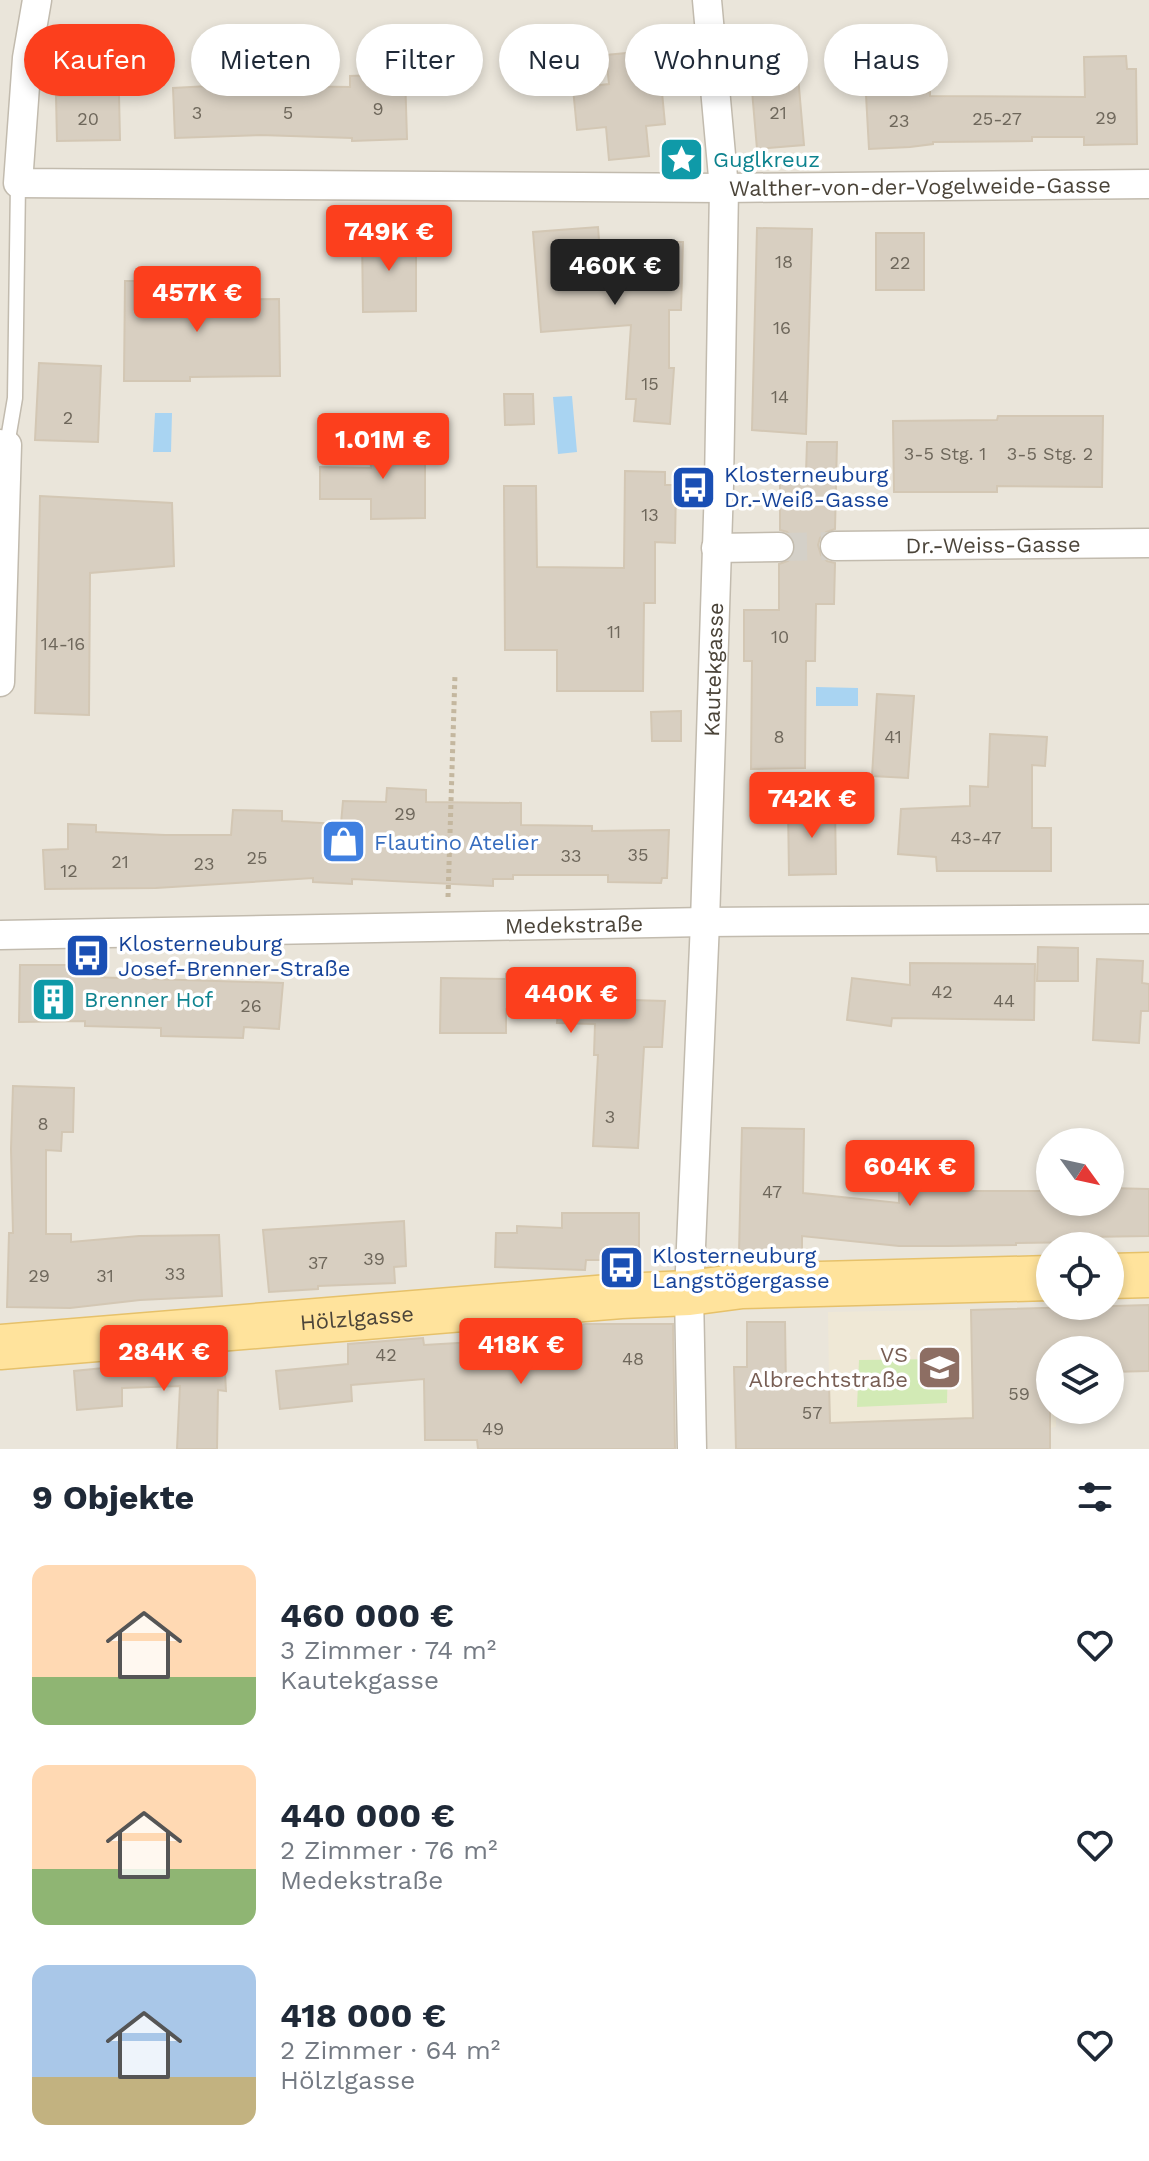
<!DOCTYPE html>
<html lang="de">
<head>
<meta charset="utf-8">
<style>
	body { margin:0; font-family:"Work Sans",sans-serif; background:#f6f6f7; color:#1f2937; height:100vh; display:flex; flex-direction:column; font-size:30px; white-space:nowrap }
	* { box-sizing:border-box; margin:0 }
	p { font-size:26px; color:#747a83 }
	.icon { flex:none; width:44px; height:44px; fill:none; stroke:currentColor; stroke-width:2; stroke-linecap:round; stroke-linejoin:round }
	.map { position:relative; height:1449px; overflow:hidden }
	.side { display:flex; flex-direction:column; background:#fff; flex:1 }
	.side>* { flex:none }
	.hud { position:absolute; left:24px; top:24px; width:1102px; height:72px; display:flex; gap:16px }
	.needle { width:52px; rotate:123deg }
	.tools { position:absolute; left:1036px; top:1128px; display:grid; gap:16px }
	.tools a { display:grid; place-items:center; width:88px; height:88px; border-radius:50%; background:#fff; box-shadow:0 4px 12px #0003; font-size:40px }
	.price { position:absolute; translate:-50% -68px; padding:0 18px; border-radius:8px; background:#fc3f1d; color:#fff; font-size:26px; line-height:52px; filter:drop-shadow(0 2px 4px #0008) }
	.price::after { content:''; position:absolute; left:50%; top:48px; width:24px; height:18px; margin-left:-12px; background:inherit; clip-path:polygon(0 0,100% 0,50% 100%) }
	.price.active { background:#222; color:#fff }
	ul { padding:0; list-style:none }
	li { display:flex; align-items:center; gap:24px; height:200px; padding:0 32px }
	li span { display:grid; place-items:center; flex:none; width:224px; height:160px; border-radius:16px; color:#555 }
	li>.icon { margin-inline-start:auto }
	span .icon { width:96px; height:96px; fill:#fffc; stroke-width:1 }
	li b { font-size:34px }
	h2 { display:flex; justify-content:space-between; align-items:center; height:96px; padding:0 32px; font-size:34px }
	.chip { padding:0 28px; border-radius:36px; background:#fff; box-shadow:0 4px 12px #0003; font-size:28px; line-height:72px }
	.chip.active { background:#fc3f1d; color:#fff }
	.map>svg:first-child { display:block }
</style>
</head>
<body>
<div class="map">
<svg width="1149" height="1449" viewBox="0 0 1149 1449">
	<rect width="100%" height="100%" fill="#f6f3ec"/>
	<path fill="#eae5da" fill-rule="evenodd" d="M0,0H1149V1449H0ZM1050,1142H1110V1202H1050ZM1050,1246H1110V1306H1050ZM1050,1350H1110V1410H1050Z"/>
	<path fill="#efe8d6" d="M1095,1307L1050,1350V1410H1056V1427L1049,1428L1050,1449H830L828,1312Z"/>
	<path fill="#d2eab5" d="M948,1359L947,1403L857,1407L859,1360Z"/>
	<path fill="#a9d4f2" d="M572,396L577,452L558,454L553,397Z
		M155,413H172L171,452H153Z
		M816,687L858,688V706H816Z"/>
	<path fill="#d8cfc1" stroke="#d3c7b4" stroke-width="2" d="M658,50L665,124L646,126L649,156L609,160L606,127L577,130L573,88L609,84L606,55Z
		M1126,56L1127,69H1136L1137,144L1084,145V137H1032V141L933,142V144L910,147L869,149L866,95L930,92V96L1085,97L1084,57Z
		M405,74L407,139L352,141V138L260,135L175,138L173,88L228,85L350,87V76Z
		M798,76L804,145L757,149L751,79Z
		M119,95L120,140L57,141L56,96Z
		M598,227L601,266L657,265V242H683L681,310H669V368H674L670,424L634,421L636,399H626L631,325L541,332L533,232Z
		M757,228L812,229L806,434L752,430Z
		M876,233H924V290H876Z
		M416,234V311L363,312L362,235Z
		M125,281H199V300L279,299L280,376L190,377V381H124Z
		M39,363L101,366L98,442L35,440Z
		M504,394H533L534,424L505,425Z
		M998,416H1103L1102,487L997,486V492H894L893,421L997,420Z
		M425,442V518L371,519V499H320V467L371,468L370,443Z
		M807,442H837L835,529L826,532L820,538L818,545L821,555L827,561L835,563L834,604H816L815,661H806L805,768L751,769L752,661H744V610H779V564L788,561L794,555L796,548L793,538L787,532L780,530V473H806Z
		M625,471L665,472V485H676L675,543L655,542V603H644L643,691H557V650H505L504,486H536L537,567L624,568Z
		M40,496L172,503L174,566L90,573L89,715L35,713Z
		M877,694L914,696L908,778L872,776Z
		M681,711V741H652L651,712Z
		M990,734L1047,737L1045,766L1032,765V828H1051V871H937L936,857L898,854L901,809L970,806V786L988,787Z
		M387,788L426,790V802L521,803V825L592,826V831L669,830L667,878H662L661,883L608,882V875H513V879H493V886L352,879V884L313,882V878L156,888L45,889L43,850L68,849V824L96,825V832L165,835H231L233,810L282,811V821L341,824L343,801L386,802Z
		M835,805L836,874L789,875L788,806Z
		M1038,947L1078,948V981H1037Z
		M1097,959L1143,961L1142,983L1149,984V1011H1141L1139,1043L1093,1040Z
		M910,963L1035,964L1034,1020L892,1018L891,1026L847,1020L852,978L910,985Z
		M20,965H88V977L283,983L279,1029L244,1027L243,1038L161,1036V1028L85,1026V1021L19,1022Z
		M506,974L597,977L596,999L665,1001L662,1047H644L638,1148L593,1146L598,1055H594L595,1024L557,1023L558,1008L506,1009V1033H440L441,978L506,979Z
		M13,1086L74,1088L73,1132H62L61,1151L46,1150V1234H71V1242L139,1236L219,1235L222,1296L140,1300L70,1308L7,1307L9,1233H13L11,1149Z
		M742,1128L804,1129L803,1193L899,1203V1190L913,1191V1163H948V1191H1050V1202H1110V1188L1149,1189V1236L1084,1237V1242L1016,1243V1245L948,1246H899L802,1236V1255L739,1253Z
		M562,1213H639V1260H586L585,1270L495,1267L496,1233H517V1226L562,1228Z
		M404,1221L406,1266L394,1267L395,1283L318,1286V1289L269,1292L263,1230Z
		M1149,1305V1371L1110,1372V1350H1050V1449H736L734,1367H747V1322H785L786,1389L829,1383L830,1423L973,1418L971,1310Z
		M586,1324H673L675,1449H478L477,1440H425L424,1379L351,1385L352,1401L280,1409L276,1371L348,1364V1344L423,1338L424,1345L475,1342V1338Z
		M224,1354L226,1391L218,1390L217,1449H177L180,1386L122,1388V1406L77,1410L74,1371L123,1366V1368L181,1361V1357Z"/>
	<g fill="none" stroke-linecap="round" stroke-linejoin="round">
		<path stroke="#d4d0c8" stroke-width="28" stroke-dasharray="28 14" stroke-linecap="butt" d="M779,547L835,546"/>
		<defs>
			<path id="service" d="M7,445L15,398L18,183"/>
			<g id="minor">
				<path id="s1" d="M37,0L27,58L18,183L724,188L1149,184"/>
				<path d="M0,444L7,445L0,682"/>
				<path id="s2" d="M835,546L1149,543"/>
				<path d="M716,548L779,547"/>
				<path id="s3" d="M0,935L705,922L1149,919"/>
				<path id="s4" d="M692,1449L689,1293L705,922L719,485L724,188L707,0"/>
			</g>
			<g id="primary">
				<path d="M1110,1276L1149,1275"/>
				<path id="s5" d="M0,1347L621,1296L689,1293L742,1286L1050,1278"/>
			</g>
		</defs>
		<use href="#service" stroke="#c2bbae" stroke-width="17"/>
		<use href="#minor" stroke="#c2bbae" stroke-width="31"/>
		<use href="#primary" stroke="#e6c16a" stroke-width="47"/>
		<path stroke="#c4b79f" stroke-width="5" stroke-dasharray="4 4" stroke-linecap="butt" d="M448,897L455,674"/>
		<use href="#service" stroke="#fff" stroke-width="14"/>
		<use href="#minor" stroke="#fff" stroke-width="28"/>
		<use href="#primary" stroke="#ffe39c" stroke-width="44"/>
	</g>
	<defs>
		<symbol id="sight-square" viewBox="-11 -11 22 22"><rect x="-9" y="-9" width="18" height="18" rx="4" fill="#0f9aa8" stroke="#fff"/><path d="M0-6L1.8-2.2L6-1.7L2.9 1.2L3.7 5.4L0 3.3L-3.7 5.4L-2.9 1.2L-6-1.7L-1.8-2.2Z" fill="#fff"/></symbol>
		<symbol id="bus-square" viewBox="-11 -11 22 22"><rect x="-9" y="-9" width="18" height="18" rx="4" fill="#1a4fb4" stroke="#fff"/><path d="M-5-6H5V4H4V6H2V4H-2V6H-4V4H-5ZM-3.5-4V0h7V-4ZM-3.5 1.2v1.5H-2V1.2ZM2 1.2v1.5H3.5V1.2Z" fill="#fff"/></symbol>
		<symbol id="shop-square" viewBox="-11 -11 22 22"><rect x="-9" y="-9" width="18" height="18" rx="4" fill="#3f7fe0" stroke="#fff"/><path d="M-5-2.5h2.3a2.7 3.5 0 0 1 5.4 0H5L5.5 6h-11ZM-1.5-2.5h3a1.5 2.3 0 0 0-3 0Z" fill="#fff"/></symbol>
		<symbol id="building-square" viewBox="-11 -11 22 22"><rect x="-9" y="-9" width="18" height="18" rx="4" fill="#0f9aa8" stroke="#fff"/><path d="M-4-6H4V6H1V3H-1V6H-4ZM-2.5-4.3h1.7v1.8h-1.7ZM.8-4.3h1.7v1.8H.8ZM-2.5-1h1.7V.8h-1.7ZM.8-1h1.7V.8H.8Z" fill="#fff"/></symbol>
		<symbol id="school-square" viewBox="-11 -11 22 22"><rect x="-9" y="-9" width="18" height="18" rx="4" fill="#8d6e63" stroke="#fff"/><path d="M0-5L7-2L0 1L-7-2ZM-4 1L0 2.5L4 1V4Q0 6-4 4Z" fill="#fff"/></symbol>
	</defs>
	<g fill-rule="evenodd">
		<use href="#sight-square" x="656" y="134" width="51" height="51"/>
		<use href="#bus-square" x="668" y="462" width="51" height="51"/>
		<use href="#shop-square" x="318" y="816" width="51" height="51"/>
		<use href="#bus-square" x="62" y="930" width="51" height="51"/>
		<use href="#building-square" x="28" y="974" width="51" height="51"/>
		<use href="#bus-square" x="596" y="1242" width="51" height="51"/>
		<use href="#school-square" x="914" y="1342" width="51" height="51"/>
	</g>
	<g text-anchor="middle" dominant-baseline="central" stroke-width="7" stroke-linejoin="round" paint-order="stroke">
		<g font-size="18" fill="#6e675b">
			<text x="378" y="108">9</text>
			<text x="197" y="112">3</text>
			<text x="288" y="112">5</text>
			<text x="778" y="112">21</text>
			<text x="1106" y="117">29</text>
			<text x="88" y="118">20</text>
			<text x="997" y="118">25-27</text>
			<text x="899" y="120">23</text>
			<text x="784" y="261">18</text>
			<text x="900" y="262">22</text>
			<text x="782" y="327">16</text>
			<text x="650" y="383">15</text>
			<text x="780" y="396">14</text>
			<text x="68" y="417">2</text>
			<text x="945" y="453">3-5 Stg. 1</text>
			<text x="1050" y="453">3-5 Stg. 2</text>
			<text x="650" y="514">13</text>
			<text x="614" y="631">11</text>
			<text x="780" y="636">10</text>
			<text x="63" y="643">14-16</text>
			<text x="779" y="736">8</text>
			<text x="893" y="736">41</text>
			<text x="405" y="813">29</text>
			<text x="976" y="837">43-47</text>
			<text x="638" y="854">35</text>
			<text x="571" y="855">33</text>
			<text x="257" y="857">25</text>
			<text x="120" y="861">21</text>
			<text x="204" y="863">23</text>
			<text x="69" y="870">12</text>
			<text x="942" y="991">42</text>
			<text x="1004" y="1000">44</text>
			<text x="251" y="1005">26</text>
			<text x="610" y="1116">3</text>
			<text x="43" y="1123">8</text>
			<text x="772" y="1191">47</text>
			<text x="374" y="1258">39</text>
			<text x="318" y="1262">37</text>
			<text x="175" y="1273">33</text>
			<text x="39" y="1275">29</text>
			<text x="105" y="1275">31</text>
			<text x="386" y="1354">42</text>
			<text x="633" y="1358">48</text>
			<text x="1019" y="1393">59</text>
			<text x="812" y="1412">57</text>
			<text x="493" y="1428">49</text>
		</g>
		<g font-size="22" fill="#0d838f" stroke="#fff" text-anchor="start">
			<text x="713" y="159">Guglkreuz</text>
			<text x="84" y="999">Brenner Hof</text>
		</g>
		<g font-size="22" fill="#4b4439" stroke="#fff">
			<text stroke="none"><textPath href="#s1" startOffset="1086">Walther-von-der-Vogelweide-Gasse</textPath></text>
			<text stroke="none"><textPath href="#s2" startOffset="158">Dr.-Weiss-Gasse</textPath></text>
			<text stroke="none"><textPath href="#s4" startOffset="780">Kautekgasse</textPath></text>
			<text stroke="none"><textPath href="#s3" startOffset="574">Medekstraße</textPath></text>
			<text stroke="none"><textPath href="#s5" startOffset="358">Hölzlgasse</textPath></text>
		</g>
		<g font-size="22" fill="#164399" stroke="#fff" text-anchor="start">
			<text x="724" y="474">Klosterneuburg<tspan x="724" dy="25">Dr.-Weiß-Gasse</tspan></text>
			<text x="118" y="943">Klosterneuburg<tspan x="118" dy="25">Josef-Brenner-Straße</tspan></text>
			<text x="652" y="1255">Klosterneuburg<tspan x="652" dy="25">Langstögergasse</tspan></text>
		</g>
		<g font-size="22" fill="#366cbe" stroke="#fff" text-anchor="start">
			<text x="374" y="842">Flautino Atelier</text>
		</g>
		<g font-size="22" fill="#785e54" stroke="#fff" text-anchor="end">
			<text x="908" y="1354">VS<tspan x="908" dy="25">Albrechtstraße</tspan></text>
		</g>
	</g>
</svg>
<div class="tools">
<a><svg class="needle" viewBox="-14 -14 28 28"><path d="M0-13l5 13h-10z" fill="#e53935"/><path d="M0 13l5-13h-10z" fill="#747a83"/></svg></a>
<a><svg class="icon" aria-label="locate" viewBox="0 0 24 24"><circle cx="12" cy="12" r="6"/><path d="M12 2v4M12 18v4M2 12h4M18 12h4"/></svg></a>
<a><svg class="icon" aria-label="layers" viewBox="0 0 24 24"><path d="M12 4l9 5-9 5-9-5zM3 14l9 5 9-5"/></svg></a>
</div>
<b class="price" style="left:389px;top:273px">749K €</b>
<b class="price active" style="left:615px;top:307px">460K €</b>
<b class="price" style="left:197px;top:334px">457K €</b>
<b class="price" style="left:383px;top:481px">1.01M €</b>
<b class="price" style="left:812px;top:840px">742K €</b>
<b class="price" style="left:571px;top:1035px">440K €</b>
<b class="price" style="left:910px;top:1208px">604K €</b>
<b class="price" style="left:521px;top:1386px">418K €</b>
<b class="price" style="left:164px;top:1393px">284K €</b>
<div class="hud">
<a class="chip active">Kaufen</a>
<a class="chip">Mieten</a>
<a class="chip">Filter</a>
<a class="chip">Neu</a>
<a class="chip">Wohnung</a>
<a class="chip">Haus</a>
</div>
</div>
<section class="side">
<h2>9 Objekte<svg class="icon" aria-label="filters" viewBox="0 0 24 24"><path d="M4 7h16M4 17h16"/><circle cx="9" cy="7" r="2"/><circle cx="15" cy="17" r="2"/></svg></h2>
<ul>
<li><span style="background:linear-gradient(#ffd9b3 70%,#8fb573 0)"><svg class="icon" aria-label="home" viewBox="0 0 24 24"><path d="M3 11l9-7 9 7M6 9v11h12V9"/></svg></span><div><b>460 000 €</b><p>3 Zimmer · 74 m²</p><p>Kautekgasse</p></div><svg class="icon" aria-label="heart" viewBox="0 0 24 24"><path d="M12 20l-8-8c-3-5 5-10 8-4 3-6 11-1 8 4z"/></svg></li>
<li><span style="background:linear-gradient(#ffd9b3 65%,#8fb573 0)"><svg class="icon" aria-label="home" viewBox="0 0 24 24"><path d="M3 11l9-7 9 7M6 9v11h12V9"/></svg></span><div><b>440 000 €</b><p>2 Zimmer · 76 m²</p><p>Medekstraße</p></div><svg class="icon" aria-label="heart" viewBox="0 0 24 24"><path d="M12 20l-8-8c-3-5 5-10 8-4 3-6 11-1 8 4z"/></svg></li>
<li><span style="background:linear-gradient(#a9c7e8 70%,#c2b280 0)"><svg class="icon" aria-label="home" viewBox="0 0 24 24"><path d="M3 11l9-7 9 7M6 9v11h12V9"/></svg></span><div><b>418 000 €</b><p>2 Zimmer · 64 m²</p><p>Hölzlgasse</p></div><svg class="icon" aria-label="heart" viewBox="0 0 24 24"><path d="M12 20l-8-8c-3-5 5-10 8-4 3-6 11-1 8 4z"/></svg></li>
</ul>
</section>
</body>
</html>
